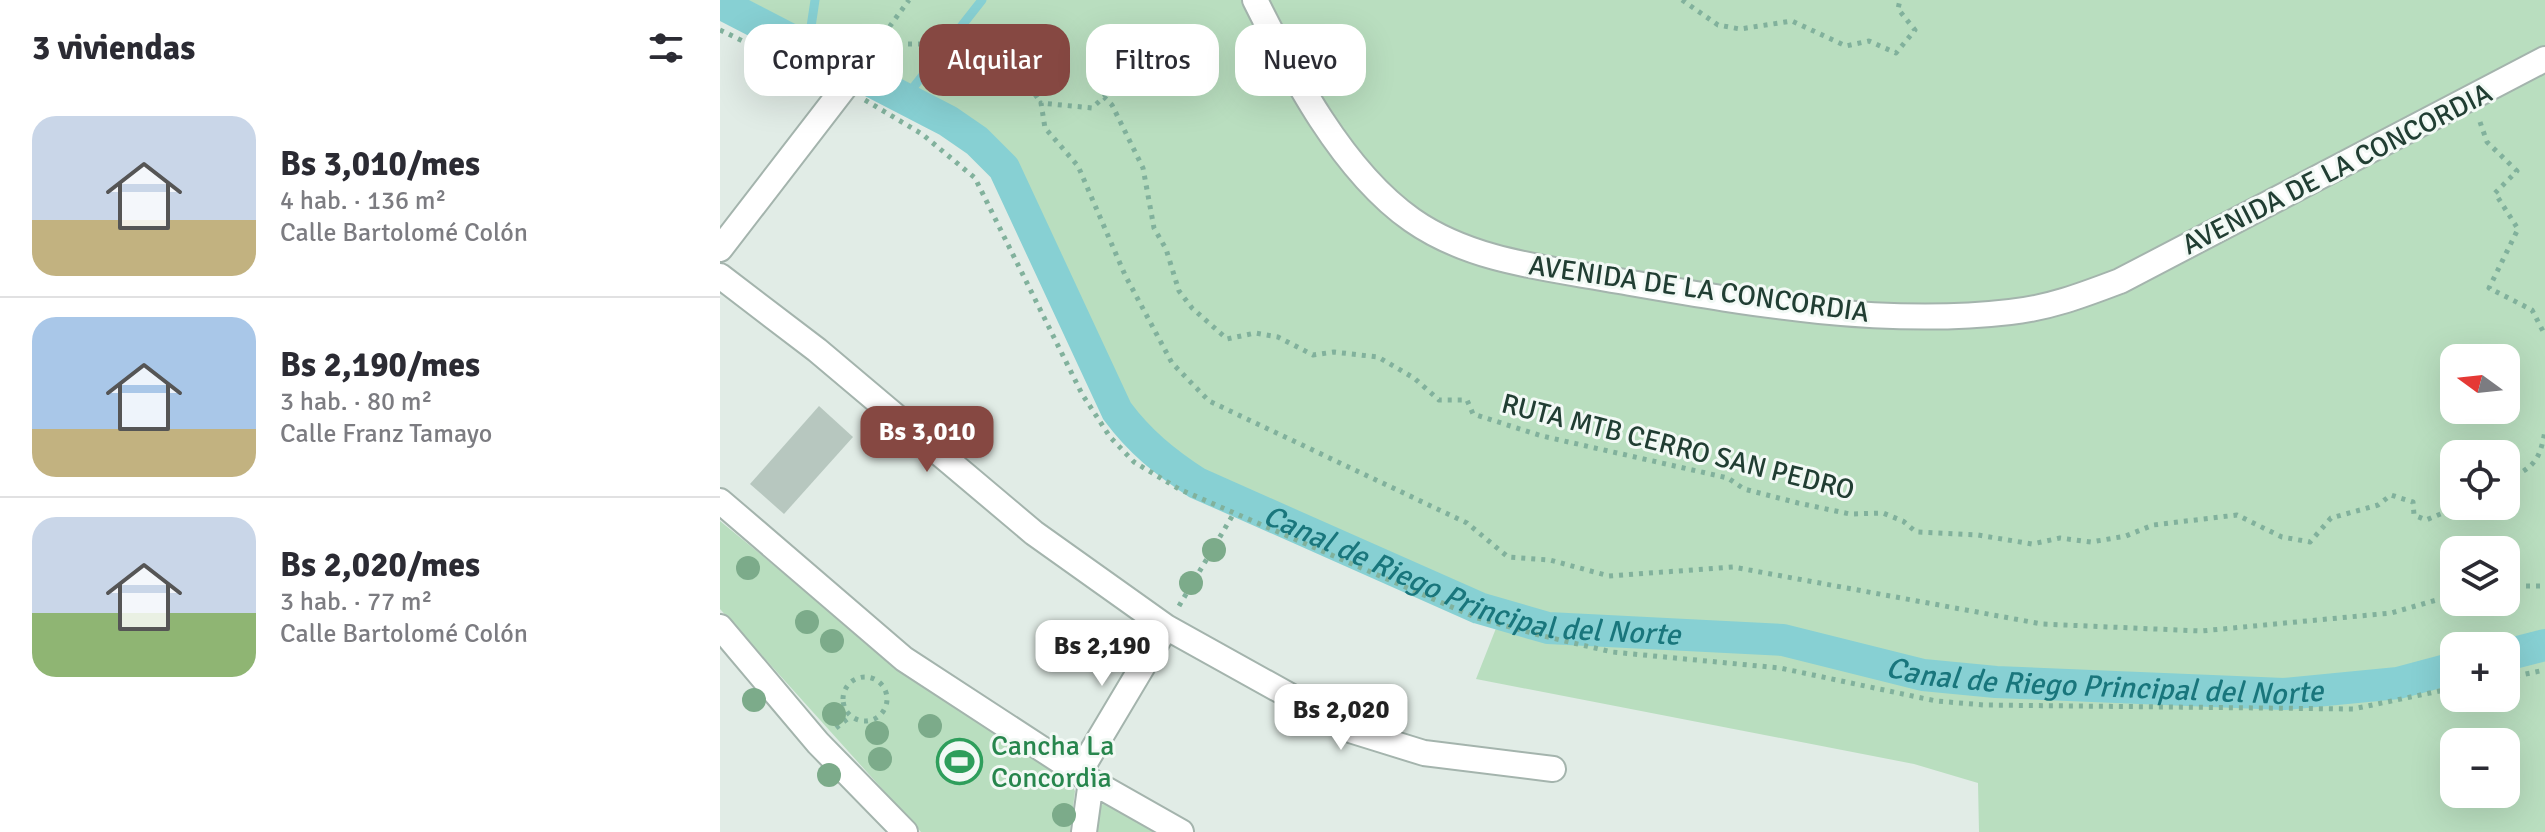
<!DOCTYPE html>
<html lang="es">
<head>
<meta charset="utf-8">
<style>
	body { margin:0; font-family:Signika,sans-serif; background:#f7f7f7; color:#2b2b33; height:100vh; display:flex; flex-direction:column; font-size:30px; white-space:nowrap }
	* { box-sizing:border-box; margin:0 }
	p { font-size:26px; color:#7c7c81 }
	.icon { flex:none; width:44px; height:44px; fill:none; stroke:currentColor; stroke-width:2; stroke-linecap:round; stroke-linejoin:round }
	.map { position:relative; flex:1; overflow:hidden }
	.panel { display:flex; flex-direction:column; background:#fff; width:720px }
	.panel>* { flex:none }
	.banner { position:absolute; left:24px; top:24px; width:760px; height:72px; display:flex; gap:16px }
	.needle { width:52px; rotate:285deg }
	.buttons { position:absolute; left:1720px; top:344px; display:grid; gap:16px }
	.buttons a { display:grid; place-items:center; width:80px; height:80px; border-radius:16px; background:#fff; box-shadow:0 8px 32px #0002; font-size:40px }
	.price { position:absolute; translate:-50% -68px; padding:0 18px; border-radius:16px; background:#fff; color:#222; font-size:26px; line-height:52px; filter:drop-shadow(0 2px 4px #0008) }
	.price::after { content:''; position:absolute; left:50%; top:48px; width:24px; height:18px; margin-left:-12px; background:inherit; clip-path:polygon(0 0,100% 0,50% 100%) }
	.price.active { background:#864842; color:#fff }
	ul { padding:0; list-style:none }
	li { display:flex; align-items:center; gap:24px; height:200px; padding:0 32px }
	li+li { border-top:2px solid #e1e1e2 }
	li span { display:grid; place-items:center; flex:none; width:224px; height:160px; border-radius:24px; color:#555 }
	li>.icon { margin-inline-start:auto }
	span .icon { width:96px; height:96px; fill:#fffc; stroke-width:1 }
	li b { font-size:34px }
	h2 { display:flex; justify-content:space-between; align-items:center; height:96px; padding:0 32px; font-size:34px }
	.chip { padding:0 28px; border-radius:24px; background:#fff; box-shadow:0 8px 32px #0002; font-size:28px; line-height:72px }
	.chip.active { background:#864842; color:#fff }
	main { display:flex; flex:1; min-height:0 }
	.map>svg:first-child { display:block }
</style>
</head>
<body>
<main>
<section class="panel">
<h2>3 viviendas<svg class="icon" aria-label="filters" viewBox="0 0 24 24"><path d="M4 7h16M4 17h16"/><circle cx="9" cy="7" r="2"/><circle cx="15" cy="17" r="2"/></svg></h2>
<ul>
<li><span style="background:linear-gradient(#c9d6e8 65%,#c2b280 0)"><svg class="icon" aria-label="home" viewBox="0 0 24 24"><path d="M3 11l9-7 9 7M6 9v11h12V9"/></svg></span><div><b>Bs 3,010/mes</b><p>4 hab. · 136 m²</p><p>Calle Bartolomé Colón</p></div></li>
<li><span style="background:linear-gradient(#a9c7e8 70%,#c2b280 0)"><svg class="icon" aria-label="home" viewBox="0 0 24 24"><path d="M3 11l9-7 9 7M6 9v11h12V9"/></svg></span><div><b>Bs 2,190/mes</b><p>3 hab. · 80 m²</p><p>Calle Franz Tamayo</p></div></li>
<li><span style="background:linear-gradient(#c9d6e8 60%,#8fb573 0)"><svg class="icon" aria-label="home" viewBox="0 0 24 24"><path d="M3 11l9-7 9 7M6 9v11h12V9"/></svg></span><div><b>Bs 2,020/mes</b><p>3 hab. · 77 m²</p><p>Calle Bartolomé Colón</p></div></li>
</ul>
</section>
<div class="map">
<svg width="1825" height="832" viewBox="0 0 1825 832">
	<rect width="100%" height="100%" fill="#e1ece6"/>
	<path fill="#b9debf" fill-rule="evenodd" d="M28,0H1825V832H1259L1258,783L1194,764L756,679L784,608L477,472L428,438L382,365L313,208L293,170L271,139L158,70ZM1734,358H1786V410H1734ZM1734,454H1786V506H1734ZM1734,550H1786V602H1734ZM1734,646H1786V698H1734ZM1734,742H1786V794H1734Z
		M0,521L178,667L346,775L355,791L350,832H201L0,609Z
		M385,801L448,832H373L376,812Z"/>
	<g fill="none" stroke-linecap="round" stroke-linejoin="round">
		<path stroke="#87d0d3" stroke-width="9" d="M88,47L95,0
			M185,98L262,0"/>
		<g stroke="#87d0d3" stroke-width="32">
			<path id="s1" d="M0,3L228,121L257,141L284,168L397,411C420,442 445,462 477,483L759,608L828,628L1063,640L1203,675L1276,682L1564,694L1678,683L1734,668"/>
			<path d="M1786,655L1825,645"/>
		</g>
	</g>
	<path fill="#b7c7bf" d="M99,406L133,437L64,514L30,484Z"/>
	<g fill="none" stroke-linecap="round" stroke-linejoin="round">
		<defs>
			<path id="minor" d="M535,0C572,74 622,171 692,220C752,262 828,268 899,281C1027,303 1160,327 1290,312C1329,308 1363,295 1400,281L1825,59
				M0,249L124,88
				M0,276L97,350L314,533L446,627L633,731L704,753L833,769
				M0,501L184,659L371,781L461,832
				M0,627L98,743L185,832
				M359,773L446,627
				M364,832L371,781"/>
		</defs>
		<use href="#minor" stroke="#a4b4ad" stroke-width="28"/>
		<path stroke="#81b19c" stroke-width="5" stroke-dasharray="4 6" stroke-linecap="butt" d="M962,0L998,25L1020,29L1072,21L1126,46L1149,41L1176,53L1195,30L1178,9L1180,0
			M0,30L100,78
			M158,44H204L255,60L289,56L321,103
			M140,67L189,0
			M145,100L202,134L255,178L362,394L390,437L414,462L459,489L757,618L819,635L892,652L1060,668L1216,701L1264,705L1633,709L1734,688
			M1760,122L1767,142L1797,171L1775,193L1798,229L1769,288L1812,310L1825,335
			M1786,481C1813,466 1819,464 1825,431
			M1786,586H1825
			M1734,595L1671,613L1481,631L1322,624L1013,567L889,576L830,560L788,557L747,523L489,401L452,363L405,275L358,166L325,128L321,103L372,108L384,97L392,105L423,168L434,228L446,249L459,291L472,308L507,339L535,333L558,337L593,355L614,352L658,357L694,378L719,400H747L753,414L822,436L1008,478L1024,489L1078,503L1130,514L1163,513L1183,521L1196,532L1258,535L1312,544L1340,538L1371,542L1406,536L1433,525L1517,515L1562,537L1590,542L1611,518L1658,505L1671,495L1693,502L1694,515L1706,520L1740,506
			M459,606L514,513
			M123 699a22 22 0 1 1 44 0a22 22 0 1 1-44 0Z
			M1786,678L1825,670
			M116,728L131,716"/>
		<use href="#minor" stroke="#fff" stroke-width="24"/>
	</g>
	<g fill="#7cab8a">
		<circle cx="494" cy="550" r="12"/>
		<circle cx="28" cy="568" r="12"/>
		<circle cx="471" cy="583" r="12"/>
		<circle cx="87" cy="622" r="12"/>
		<circle cx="112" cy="641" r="12"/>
		<circle cx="34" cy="700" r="12"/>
		<circle cx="114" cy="714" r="12"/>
		<circle cx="210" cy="726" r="12"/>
		<circle cx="157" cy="733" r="12"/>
		<circle cx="160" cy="759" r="12"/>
		<circle cx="109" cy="775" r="12"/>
		<circle cx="344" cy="815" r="12"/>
	</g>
	<defs>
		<symbol id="stadium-ring" viewBox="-11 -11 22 22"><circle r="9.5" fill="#f2f9f5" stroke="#2e9e5b" stroke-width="1.5"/><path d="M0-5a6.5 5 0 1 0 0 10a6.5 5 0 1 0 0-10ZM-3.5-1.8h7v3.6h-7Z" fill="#2e9e5b"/></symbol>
	</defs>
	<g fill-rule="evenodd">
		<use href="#stadium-ring" x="214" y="736" width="51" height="51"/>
	</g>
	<g text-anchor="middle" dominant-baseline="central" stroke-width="6" stroke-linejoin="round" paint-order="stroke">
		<g font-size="28" fill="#213e33" stroke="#f2f9f5">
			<text transform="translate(1617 169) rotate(-27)">AVENIDA DE LA CONCORDIA</text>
			<text transform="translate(979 289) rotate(8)">AVENIDA DE LA CONCORDIA</text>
			<text transform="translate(958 447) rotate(14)">RUTA MTB CERRO SAN PEDRO</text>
		</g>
		<g font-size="28" fill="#27864d" stroke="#f2f9f5" text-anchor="start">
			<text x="271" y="746">Cancha La<tspan x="271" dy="32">Concordia</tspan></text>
		</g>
		<g font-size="30" font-style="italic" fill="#19767c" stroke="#f2f9f5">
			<text stroke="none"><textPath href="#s1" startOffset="1000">Canal de Riego Principal del Norte</textPath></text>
			<text stroke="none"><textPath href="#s1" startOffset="1648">Canal de Riego Principal del Norte</textPath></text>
		</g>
	</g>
</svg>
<div class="buttons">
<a><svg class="needle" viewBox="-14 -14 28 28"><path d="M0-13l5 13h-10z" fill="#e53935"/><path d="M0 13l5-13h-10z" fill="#7c7c81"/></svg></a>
<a><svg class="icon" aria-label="locate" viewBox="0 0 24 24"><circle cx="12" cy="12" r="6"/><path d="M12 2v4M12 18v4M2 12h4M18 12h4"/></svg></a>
<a><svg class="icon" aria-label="layers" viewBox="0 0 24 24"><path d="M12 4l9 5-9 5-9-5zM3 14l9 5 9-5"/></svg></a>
<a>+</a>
<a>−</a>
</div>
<b class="price active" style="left:207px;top:474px">Bs 3,010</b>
<b class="price" style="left:382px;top:688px">Bs 2,190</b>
<b class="price" style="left:621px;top:752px">Bs 2,020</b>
<div class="banner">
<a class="chip">Comprar</a>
<a class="chip active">Alquilar</a>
<a class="chip">Filtros</a>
<a class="chip">Nuevo</a>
</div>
</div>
</main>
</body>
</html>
